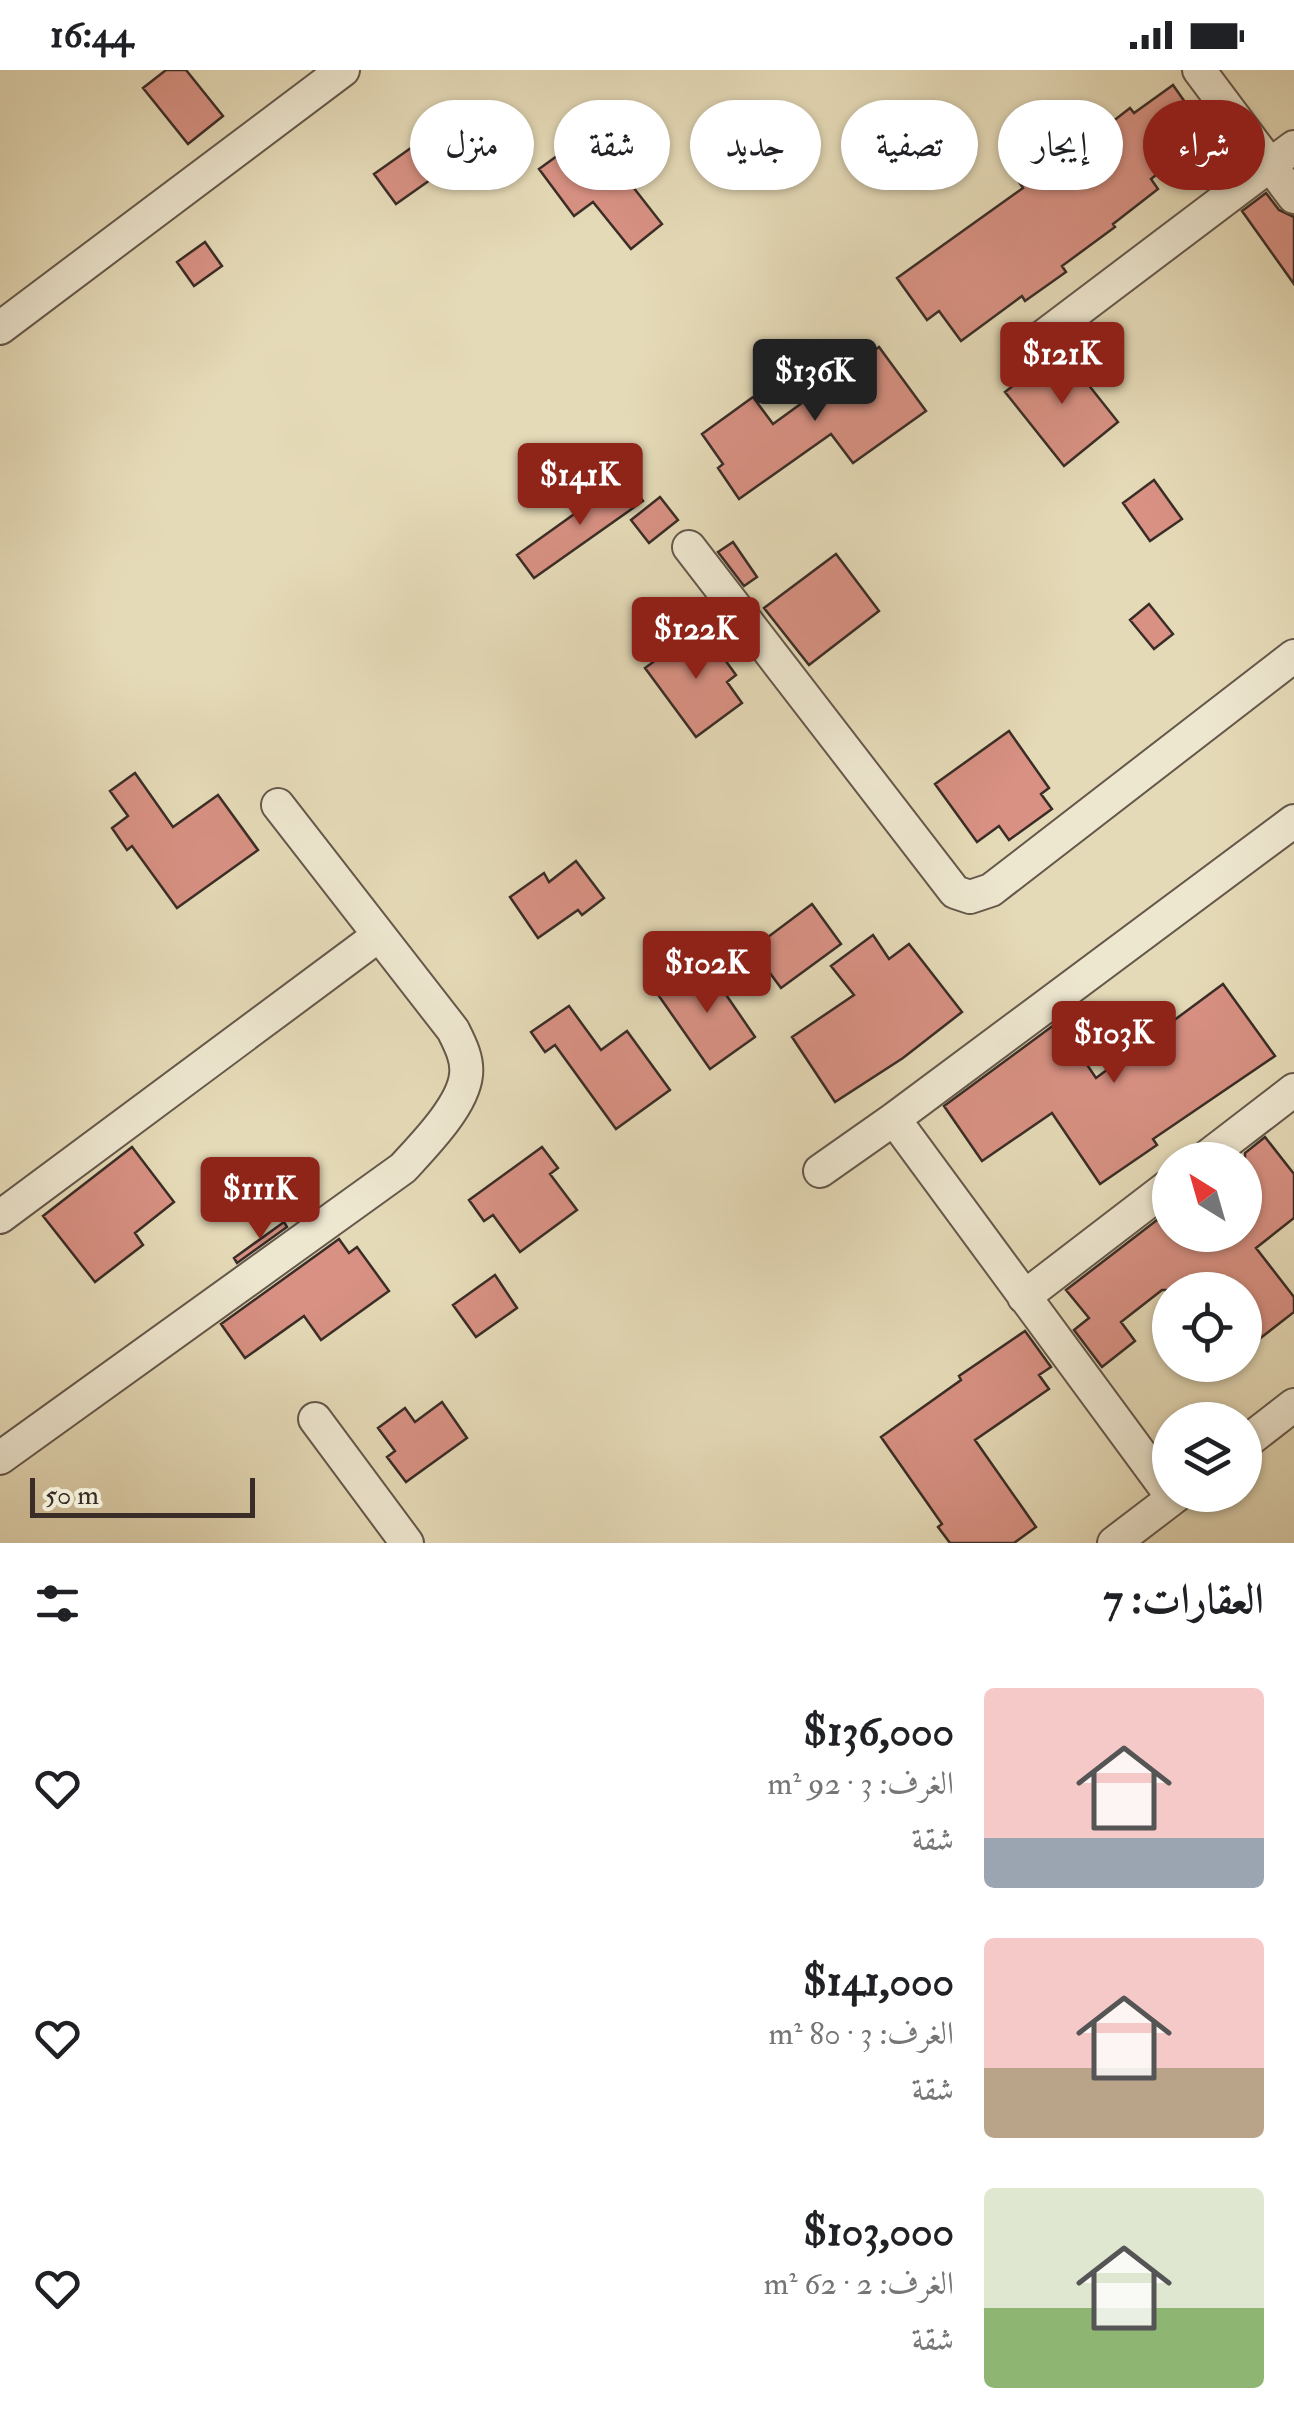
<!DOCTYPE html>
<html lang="ar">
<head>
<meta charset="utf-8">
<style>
	body { margin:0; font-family:"IM FELL Double Pica",Amiri,serif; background:#f2f2f2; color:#202124; direction:rtl; height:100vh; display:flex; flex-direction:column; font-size:38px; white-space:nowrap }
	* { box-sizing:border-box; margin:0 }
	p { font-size:32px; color:#757577 }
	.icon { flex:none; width:55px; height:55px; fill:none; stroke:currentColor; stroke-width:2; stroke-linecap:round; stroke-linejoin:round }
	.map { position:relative; height:1473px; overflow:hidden; direction:ltr }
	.details { display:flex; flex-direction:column; background:#fff; flex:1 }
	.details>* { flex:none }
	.guide { position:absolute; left:30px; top:30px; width:1235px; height:90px; direction:rtl; display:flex; gap:20px }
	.needle { width:65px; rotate:323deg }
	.controls { position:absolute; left:1152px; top:1072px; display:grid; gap:20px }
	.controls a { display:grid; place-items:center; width:110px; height:110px; border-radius:50%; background:#fff; box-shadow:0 2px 8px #0004; font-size:50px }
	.scale { position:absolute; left:30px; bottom:25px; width:225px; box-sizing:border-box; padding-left:10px; border:5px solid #3a2d27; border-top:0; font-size:28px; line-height:35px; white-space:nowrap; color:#3a2d27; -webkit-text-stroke:8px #eee7d0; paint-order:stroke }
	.price { position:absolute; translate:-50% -85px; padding:0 22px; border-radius:10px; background:#8f2418; color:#fff; font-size:32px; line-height:65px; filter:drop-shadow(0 2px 5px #0008) }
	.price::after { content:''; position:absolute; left:50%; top:60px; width:30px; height:22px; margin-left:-15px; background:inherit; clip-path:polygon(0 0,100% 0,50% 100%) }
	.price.current { background:#222; color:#fff }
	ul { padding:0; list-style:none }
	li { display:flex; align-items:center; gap:30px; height:250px; padding:0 30px }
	li span { display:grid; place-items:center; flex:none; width:280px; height:200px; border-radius:10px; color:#555 }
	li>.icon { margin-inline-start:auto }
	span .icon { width:120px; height:120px; fill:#fffc; stroke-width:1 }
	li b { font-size:42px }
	h2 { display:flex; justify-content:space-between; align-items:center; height:120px; padding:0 30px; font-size:42px }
	.chip { padding:0 35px; border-radius:45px; background:#fff; box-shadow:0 2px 8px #0004; font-size:35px; line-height:90px }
	.chip.current { background:#8f2418; color:#fff }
	.status { display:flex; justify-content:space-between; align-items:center; height:70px; padding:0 50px; background:#fff; direction:ltr }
	.status svg { height:28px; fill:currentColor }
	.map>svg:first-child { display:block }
</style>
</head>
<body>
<div class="status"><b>16:44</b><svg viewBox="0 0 49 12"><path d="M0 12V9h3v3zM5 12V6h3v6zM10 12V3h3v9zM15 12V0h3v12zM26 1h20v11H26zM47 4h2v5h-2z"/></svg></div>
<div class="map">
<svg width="1294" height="1473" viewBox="0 0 1294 1473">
	<rect width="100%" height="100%" fill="#e5dab7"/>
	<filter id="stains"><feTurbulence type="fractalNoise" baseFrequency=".002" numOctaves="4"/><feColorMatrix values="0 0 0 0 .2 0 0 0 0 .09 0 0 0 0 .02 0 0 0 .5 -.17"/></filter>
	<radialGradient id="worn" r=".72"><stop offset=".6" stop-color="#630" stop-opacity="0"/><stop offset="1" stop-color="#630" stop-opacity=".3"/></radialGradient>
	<path fill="#d89183" stroke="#3a2d27" stroke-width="2.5" d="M166,0H186L223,46L188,74L143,18Z
		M1173,15L1206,62L1164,92L1167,96L1151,109L1158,119L1113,154L1115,157L1062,196L1066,202L1025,231L1022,226L961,271L939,241L927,250L897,208L1023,118L1015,106L1057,76L1066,88L1130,38L1134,43Z
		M435,61L457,91L396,134L374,104Z
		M590,62L662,154L631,179L593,132L574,146L539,99Z
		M1266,123L1279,140L1294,147V214L1242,141Z
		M205,172L222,196L194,216L177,192Z
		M879,277L926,341L853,393L831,364L739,429L718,398L723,394L702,364L753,327L773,354Z
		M1060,279L1118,352L1064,396L1005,322Z
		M626,407L643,431L534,508L517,485Z
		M1154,410L1182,449L1150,471L1123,433Z
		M660,427L678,450L649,473L631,450Z
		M733,472L757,507L744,516L718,482Z
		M836,484L879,541L809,595L764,538Z
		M1149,534L1173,564L1154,579L1130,550Z
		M701,557L736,605L727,612L742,633L696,667L645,598Z
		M1009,661L1049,718L1041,724L1052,739L1009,770L999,756L977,772L935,714Z
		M135,703L173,757L218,725L258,780L177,838L132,776L127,780L112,758L128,746L110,721Z
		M576,791L604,828L582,845L578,840L538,868L510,827L544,803L549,812Z
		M812,834L841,874L781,918L752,879Z
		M873,865L889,889L909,874L962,942L903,988L835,1032L792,967L854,925L831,896Z
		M705,894L755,967L710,999L659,926Z
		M1223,914L1275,986L1153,1069L1157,1075L1100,1114L1052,1043L982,1091L944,1036L1058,952L1096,1008Z
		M569,936L601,980L627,961L670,1020L616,1059L555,975L545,982L531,962Z
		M1265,1067L1294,1104V1148L1256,1178L1294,1227V1242L1245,1280V1220H1162L1121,1252L1135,1271L1102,1297L1074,1260L1089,1248L1066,1220L1170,1140V1165H1245V1083Z
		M132,1077L174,1132L135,1163L143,1175L95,1212L43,1146Z
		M542,1077L558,1098L550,1104L577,1140L520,1182L493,1145L484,1151L469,1130Z
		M284,1152L287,1157L237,1193L234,1188Z
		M339,1169L349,1183L357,1177L389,1221L321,1270L304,1246L245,1288L221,1254Z
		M495,1205L517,1238L476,1267L453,1235Z
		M1025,1261L1051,1297L1039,1305L1049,1319L975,1370L1036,1457L1014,1473H950L938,1457L942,1454L881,1367L961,1310L959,1306Z
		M442,1332L467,1368L406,1412L387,1387L395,1381L378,1358L405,1338L415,1352Z"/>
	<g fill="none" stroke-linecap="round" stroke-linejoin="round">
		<defs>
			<path id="street" d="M1199,0L1294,127
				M0,258L343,0
				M1024,281L1294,77
				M689,477L955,822L970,827L991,820L1294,586
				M894,1049L1173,1428
				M1203,1090L1294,1020
				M820,1101L894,1049L1294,751
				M0,1147L378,866
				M1024,1227L1170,1115
				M315,1349L407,1473
				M1245,1373L1294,1335
				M0,1388L403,1098C423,1076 463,1036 466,1005C468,989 460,974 453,960L278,735
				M1114,1473L1177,1425"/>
		</defs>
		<use href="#street" stroke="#65584b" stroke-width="36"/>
		<use href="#street" stroke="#eee7d0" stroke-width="32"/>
	</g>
	<rect width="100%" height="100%" filter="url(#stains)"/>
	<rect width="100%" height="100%" fill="url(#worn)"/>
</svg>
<div class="controls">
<a><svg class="needle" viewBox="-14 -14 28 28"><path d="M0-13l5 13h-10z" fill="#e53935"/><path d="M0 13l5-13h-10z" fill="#757577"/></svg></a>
<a><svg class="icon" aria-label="locate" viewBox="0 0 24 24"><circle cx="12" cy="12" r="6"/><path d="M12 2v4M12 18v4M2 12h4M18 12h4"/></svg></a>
<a><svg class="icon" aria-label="layers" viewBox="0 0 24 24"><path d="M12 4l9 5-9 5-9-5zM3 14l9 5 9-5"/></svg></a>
</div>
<div class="scale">50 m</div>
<b class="price" style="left:1062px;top:337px">$121K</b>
<b class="price current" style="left:815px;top:354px">$136K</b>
<b class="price" style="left:580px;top:458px">$141K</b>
<b class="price" style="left:696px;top:612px">$122K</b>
<b class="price" style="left:707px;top:946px">$102K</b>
<b class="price" style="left:1114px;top:1016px">$103K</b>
<b class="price" style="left:260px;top:1172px">$111K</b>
<div class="guide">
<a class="chip current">شراء</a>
<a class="chip">إيجار</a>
<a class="chip">تصفية</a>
<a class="chip">جديد</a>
<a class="chip">شقة</a>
<a class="chip">منزل</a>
</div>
</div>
<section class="details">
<h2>العقارات: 7<svg class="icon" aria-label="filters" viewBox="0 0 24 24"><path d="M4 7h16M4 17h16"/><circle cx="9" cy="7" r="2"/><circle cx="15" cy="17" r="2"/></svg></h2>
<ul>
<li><span style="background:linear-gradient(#f6c9c9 75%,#9aa5b1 0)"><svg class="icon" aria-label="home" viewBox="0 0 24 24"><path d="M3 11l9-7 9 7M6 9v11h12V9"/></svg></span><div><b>$136,000</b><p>الغرف: 3 · 92 m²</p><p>شقة</p></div><svg class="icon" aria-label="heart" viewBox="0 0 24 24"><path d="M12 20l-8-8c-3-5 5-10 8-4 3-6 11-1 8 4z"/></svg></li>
<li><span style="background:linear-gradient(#f6c9c9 65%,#b9a48a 0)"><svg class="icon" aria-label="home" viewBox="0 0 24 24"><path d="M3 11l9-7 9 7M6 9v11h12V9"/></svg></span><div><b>$141,000</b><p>الغرف: 3 · 80 m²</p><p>شقة</p></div><svg class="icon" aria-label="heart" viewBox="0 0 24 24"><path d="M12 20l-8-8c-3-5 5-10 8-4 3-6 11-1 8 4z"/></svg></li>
<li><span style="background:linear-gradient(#dfe7d0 60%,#8fb573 0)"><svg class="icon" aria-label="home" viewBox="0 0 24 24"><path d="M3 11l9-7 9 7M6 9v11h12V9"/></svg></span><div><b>$103,000</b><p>الغرف: 2 · 62 m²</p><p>شقة</p></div><svg class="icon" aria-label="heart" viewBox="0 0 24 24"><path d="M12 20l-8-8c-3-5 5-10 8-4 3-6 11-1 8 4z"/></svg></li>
</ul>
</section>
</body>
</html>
